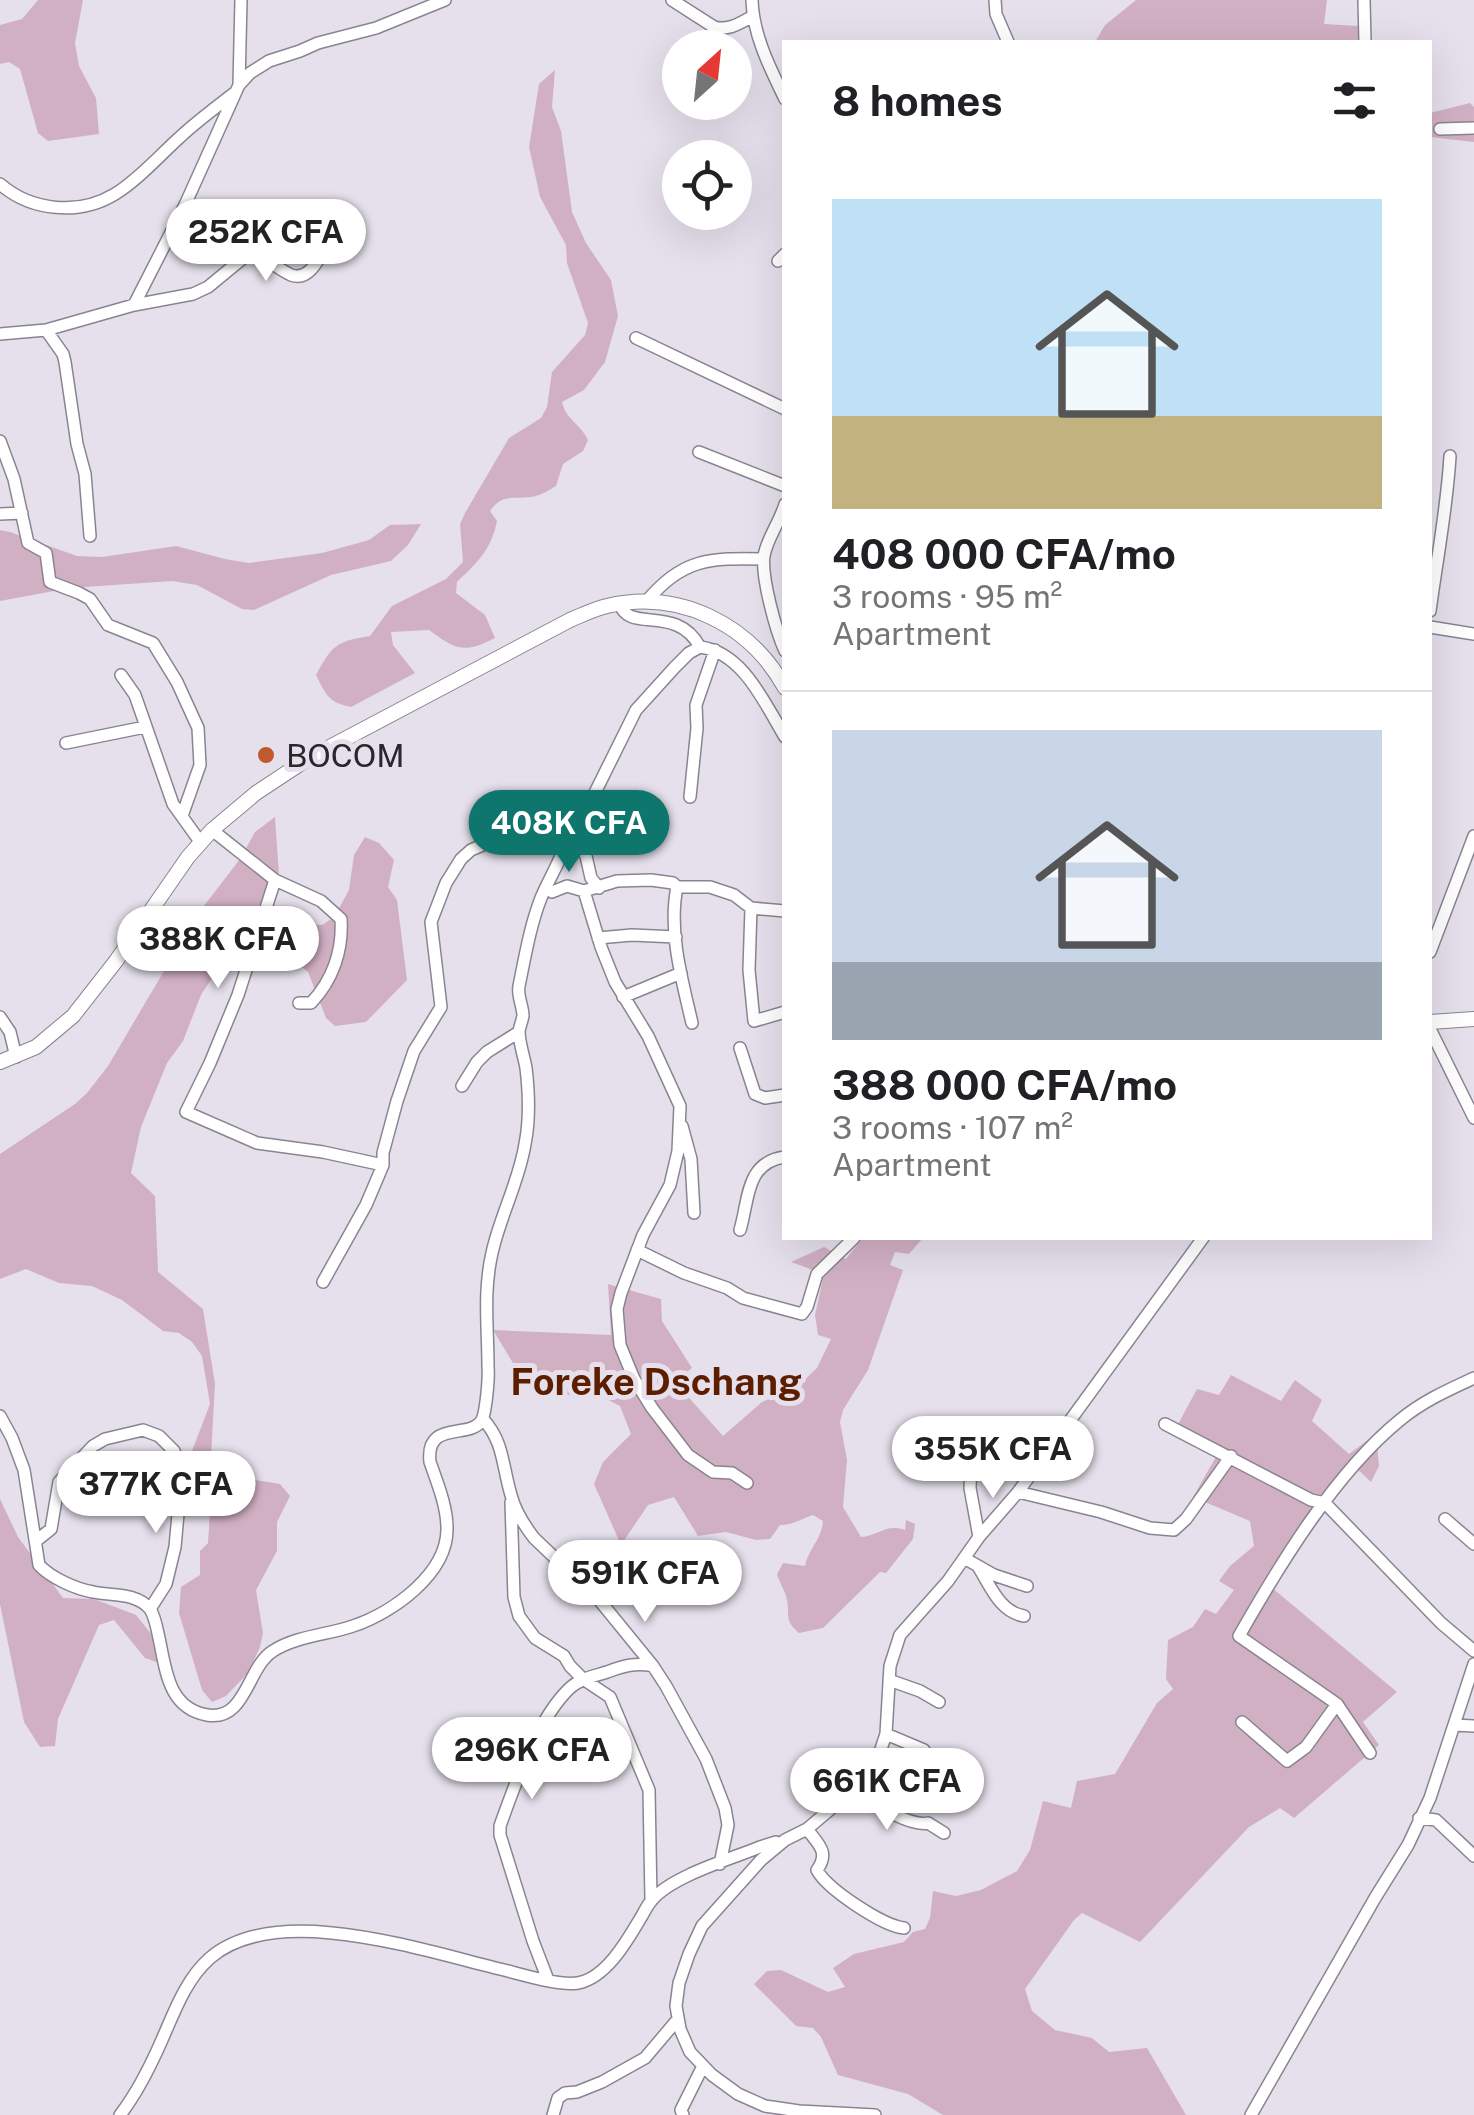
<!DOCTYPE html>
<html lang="en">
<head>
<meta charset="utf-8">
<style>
	body { margin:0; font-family:"Public Sans",sans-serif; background:#f2f2f2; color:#202124; height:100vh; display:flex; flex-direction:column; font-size:38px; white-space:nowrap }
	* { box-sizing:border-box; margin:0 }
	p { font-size:32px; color:#757577 }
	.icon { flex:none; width:55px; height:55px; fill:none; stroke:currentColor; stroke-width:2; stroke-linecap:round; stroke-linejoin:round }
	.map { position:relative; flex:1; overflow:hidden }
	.panel { position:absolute; left:782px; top:40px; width:650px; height:1200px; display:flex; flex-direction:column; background:#fff; border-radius:0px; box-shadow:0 10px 40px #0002 }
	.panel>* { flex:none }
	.needle { width:65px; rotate:27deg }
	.buttons { position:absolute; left:662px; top:30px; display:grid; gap:20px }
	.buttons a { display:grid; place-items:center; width:90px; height:90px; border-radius:50%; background:#fff; box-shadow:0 10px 40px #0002; font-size:50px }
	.price { position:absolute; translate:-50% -85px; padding:0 22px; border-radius:35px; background:#fff; color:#222; font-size:32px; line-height:65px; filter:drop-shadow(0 2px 5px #0008) }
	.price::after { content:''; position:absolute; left:50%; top:60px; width:30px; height:22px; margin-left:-15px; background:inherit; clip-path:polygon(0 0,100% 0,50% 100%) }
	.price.selected { background:#0f766e; color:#fff }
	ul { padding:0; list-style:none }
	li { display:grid; align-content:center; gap:20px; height:530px; padding:0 50px }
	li+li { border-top:2px solid #e0e0e0 }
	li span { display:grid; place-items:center; height:310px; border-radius:0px; color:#555 }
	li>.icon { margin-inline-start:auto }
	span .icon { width:180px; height:180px; fill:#fffc; stroke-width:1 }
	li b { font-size:42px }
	h2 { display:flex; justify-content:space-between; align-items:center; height:120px; padding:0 50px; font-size:42px }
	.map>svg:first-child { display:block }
</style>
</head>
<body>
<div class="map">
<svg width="1474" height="2115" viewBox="0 0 1474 2115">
	<rect width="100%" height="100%" fill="#e5e0ec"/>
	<path fill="#d2b0c4" d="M38,0H83L75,43L79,66L96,98L99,134L48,141L38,133L20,69L9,62L0,64V25L22,19Z
		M1136,0H1327L1324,24L1358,26L1368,23L1369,42H1095L1105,25Z
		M555,70L552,107L561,131L572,212L586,243L611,280L618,316L605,362L584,390L562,402C566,420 580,423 588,440L583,451L563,464L556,486C548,491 539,496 531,497C512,499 502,494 490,511L497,521C491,550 478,562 457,582L456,593L485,615L495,638C464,654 456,650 429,630L391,632L393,645L415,673L351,707C328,702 326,695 316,675C332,645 337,641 370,636L392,606L446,579L463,562L460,524L465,513L509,438L541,418L547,407L552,372L585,335L588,323L567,263L566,245L540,197L529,147L539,84Z
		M1470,103L1474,107V142L1430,137V113Z
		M421,524L408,545L391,561L331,575L254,610L242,609L197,585L172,581L70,588L0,601V530L10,532L77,556L102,557L176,546L225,559L249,563L322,553L369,540L390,525Z
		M275,817L279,875L201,995L183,1041L167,1063L141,1127L131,1173L155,1196L158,1272L203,1309L215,1384L211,1456L227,1468L245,1462L250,1479L280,1484L290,1496L277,1522V1551L256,1590L263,1633L260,1647L248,1673L226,1696L212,1702L202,1690L179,1613L181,1587L200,1575V1551L208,1543L212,1480L192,1451L210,1404L202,1356L192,1342L179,1333L163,1331L122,1300L92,1286L59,1283L26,1269L0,1279V1154L75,1104L87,1093L108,1066L197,915L240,859L255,832Z
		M365,837L379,843L394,860L388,887L397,900L407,980L366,1022L335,1026L326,1018L308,972L271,942L277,929L292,923L322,925L334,917L349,890L354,855Z
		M863,1238H923L909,1254L895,1252L890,1265L903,1270L868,1370L843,1410L840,1422L847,1460L843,1507L861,1537C878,1536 886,1523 905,1530L906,1520L915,1524L913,1539L886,1573L880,1572L823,1628L799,1633C784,1620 790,1617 787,1600C786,1592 779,1582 777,1574L783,1563L805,1566C808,1549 822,1539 823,1521L813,1515C801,1519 793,1525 780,1525L770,1539L756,1540L726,1532L698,1536L674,1497L648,1505L621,1545L594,1484L603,1462L631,1434L620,1406L593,1392L559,1396L534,1373H519L493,1330L611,1335L608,1284L661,1299L662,1321L692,1368L675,1382L723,1436L762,1402L798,1386L817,1368L831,1339L818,1335L815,1315L824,1274L791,1262L824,1247L846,1259Z
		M1231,1375L1281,1401L1295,1380L1322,1400L1312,1421L1349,1454L1376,1434L1379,1466L1371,1482L1354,1466L1271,1587L1397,1692L1363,1722L1379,1745L1294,1818L1280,1808L1249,1827L1140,1942L1082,1913L1074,1920L1025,1989L1032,2011L1055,2030L1092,2038L1109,2052L1147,2048L1186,2115H943L908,2094L838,2075L821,2037L813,2028L796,2026L754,1984L767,1971L781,1970L828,1992L845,1987L833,1968L854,1954L904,1942L913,1932L925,1929L930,1918L933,1891L956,1896L981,1890L1017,1871L1030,1850L1043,1801L1071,1808L1077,1781L1115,1774L1157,1703L1173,1689L1166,1679L1168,1640L1193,1627L1205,1609L1216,1614L1234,1590L1219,1581L1230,1566L1254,1546L1250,1521L1193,1497L1221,1448L1177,1426L1197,1389L1219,1395Z
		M0,1499L18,1537L63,1598L94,1599L136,1615L164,1650L159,1663L145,1658L114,1620L99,1625L58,1719L55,1746L40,1747L24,1722L0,1604Z"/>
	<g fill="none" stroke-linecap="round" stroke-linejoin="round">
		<defs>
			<path id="minor" d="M672,0L714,27C729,31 740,23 753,16
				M752,0C753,35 770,68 785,99
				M995,0L996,14L1008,42
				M1364,0L1365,42
				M239,85L250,73L269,61L300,51L318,43L376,28L445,0
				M1440,129L1474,128
				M0,184C31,211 79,216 115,194C138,180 159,156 179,138C196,122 215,108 233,94
				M778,261L785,254
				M134,305L193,294L208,287L248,254C264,255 276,268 291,275C317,285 331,230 337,211
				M46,330L63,354L65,362L77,444L85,474L90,536
				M0,334L46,330L134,305L185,205L239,85L241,0
				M636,338L785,409
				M0,441L14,479L28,543L46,553L50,582L79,593L90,599L108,625L153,643L177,682L198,728L200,765L182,816
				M699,452L785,486
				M785,504C780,522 767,538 764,556C761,577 776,631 785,651
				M0,514L22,513
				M646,602C682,558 710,558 763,559
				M620,604C629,634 676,603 700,647
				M1430,611C1437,559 1447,508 1450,456
				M1430,627L1474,634
				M121,675L135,695L173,804L201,843
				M66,743L145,727
				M690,797L697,728L696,705L715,650
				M212,830L275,880L321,901L341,919C343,950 333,980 311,1003H299
				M574,835L586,856L591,878L599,888
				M275,880L238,995L210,1063L186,1112L257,1143L323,1152L383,1165
				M677,887C668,931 682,980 692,1023
				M546,888L552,892L567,886L584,891L617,881L651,880L673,883L677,887H710L734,895L751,908L785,911
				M584,891L601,947L615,982L648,1036L680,1106L678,1151L670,1185L643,1235L621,1293L617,1309L620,1345L634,1379L652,1408L688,1455L713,1472L732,1473L747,1483
				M751,908L749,970L754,1021L785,1012
				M598,938L632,935L676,937
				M1430,952L1474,836
				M623,997L681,973
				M0,1017L10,1032L16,1057
				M1430,1029L1474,1118
				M740,1048L755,1094L765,1098L785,1095
				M462,1086L477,1062L487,1052L519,1032
				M682,1126L691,1159L694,1213
				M740,1230C749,1201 745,1162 785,1157
				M637,1250L684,1273L727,1288L743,1298L802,1314L807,1307L817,1274L854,1238
				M323,1282L366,1205L383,1165V1153L397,1101L414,1051L441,1007L431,922L446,883L461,859L471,850L485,844L544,833L559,837L568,835
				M0,1416L12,1438L24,1470L39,1565C51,1578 76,1589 93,1592C111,1596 136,1592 150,1609C155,1616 157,1629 159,1638C166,1670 168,1708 207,1715C246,1722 247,1667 273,1651C296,1636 327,1635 353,1626C392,1613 448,1574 447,1528C447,1506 437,1482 430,1462C425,1419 471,1440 482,1420C486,1411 489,1378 488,1367C488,1328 483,1292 492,1253C500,1216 519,1182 525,1144C530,1119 529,1093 526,1068C524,1056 519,1043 519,1031C520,1026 522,1021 523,1016C523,1006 517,996 519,986C525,957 530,926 541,898C550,876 563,858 568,835H574L636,710L675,667L689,653L700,647C743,652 765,704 785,737
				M483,1419C504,1442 502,1465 511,1495C515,1511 524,1525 534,1538L600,1601L653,1666L666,1686L706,1759L725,1808L728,1825L720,1864
				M1165,1424L1311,1500L1325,1503L1441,1623L1474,1651
				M971,1466L970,1488L979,1537
				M1018,1492L1101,1512L1150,1528L1174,1530L1186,1519L1231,1456
				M511,1502L514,1597L519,1616L535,1638L564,1656L570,1666L583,1679L610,1697L649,1790L651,1900
				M1445,1519L1474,1544
				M36,1541L51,1529L59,1482L93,1446L105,1439L143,1430L159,1436L174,1451L182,1470L175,1547L166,1584L150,1609
				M964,1558L994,1575L1027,1586
				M979,1568C991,1587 1000,1612 1024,1616
				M889,1680L920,1691L939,1702
				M1242,1722L1287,1761L1306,1747L1337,1704
				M1454,1725L1474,1726
				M886,1734L924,1750L931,1766L920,1792
				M1370,1753L1337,1704L1239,1636C1280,1564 1335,1473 1400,1420C1423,1401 1448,1390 1474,1378
				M854,1790C871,1801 908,1827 928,1823L944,1833
				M1419,1818L1436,1820L1474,1856
				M807,1829C818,1844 830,1852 817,1870C827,1889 883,1926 904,1928
				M548,1980L533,1941L500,1835V1826C515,1784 538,1717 571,1687C581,1678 595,1676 607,1672C623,1666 636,1662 653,1666
				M120,2115C137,2093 150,2067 161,2042C174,2013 185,1980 210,1958C277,1900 427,1952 504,1970C524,1975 559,1986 578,1983C606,1978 627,1941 640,1919C644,1913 647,1905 652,1900C672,1876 731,1859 760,1847L776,1842
				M553,2115L558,2098L565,2093L577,2092L602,2082L645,2058L678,2019
				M683,2115L681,2110L703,2066
				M875,2115L799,2111L765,2106L738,2094L712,2075L690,2052L680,2029L676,2006L679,1983L689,1954L702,1926L761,1860L785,1840L807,1829L865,1780L876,1764L886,1734L890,1666L900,1635L948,1581L979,1537L1018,1492L1203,1238
				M1251,2115L1375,1898L1408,1845L1430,1798L1474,1664"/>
			<path id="major" d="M1430,1022L1474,1019
				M0,1062L36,1047L73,1016L116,961L188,857L212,830L256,793L309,758L570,620C582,615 594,609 607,606C679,589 750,624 785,688"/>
		</defs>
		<use href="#minor" stroke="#898590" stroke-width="14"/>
		<use href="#major" stroke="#898590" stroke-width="16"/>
		<use href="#minor" stroke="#fff" stroke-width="11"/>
		<use href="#major" stroke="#fff" stroke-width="14"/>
	</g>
	<circle fill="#c0592d" stroke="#e5e0ec" stroke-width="4" cx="266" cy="755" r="10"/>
	<g text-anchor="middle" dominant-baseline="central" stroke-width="10" stroke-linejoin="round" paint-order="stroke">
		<g font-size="32" fill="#28272b" stroke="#e5e0ec" text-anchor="start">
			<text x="286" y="755">BOCOM</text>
		</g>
		<g font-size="38" font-weight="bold" fill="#5d1e00" stroke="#e5e0ec">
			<text x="656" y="1381">Foreke Dschang</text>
		</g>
	</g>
</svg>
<div class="buttons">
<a><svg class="needle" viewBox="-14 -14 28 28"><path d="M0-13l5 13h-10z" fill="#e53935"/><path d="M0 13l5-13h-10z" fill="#757577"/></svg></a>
<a><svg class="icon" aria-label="locate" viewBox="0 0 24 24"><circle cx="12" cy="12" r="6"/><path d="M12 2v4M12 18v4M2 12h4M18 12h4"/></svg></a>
</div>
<b class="price" style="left:266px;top:284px">252K CFA</b>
<b class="price selected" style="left:569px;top:875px">408K CFA</b>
<b class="price" style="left:218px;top:991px">388K CFA</b>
<b class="price" style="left:993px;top:1501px">355K CFA</b>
<b class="price" style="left:156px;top:1536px">377K CFA</b>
<b class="price" style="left:645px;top:1625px">591K CFA</b>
<b class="price" style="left:532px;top:1802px">296K CFA</b>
<b class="price" style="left:887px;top:1833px">661K CFA</b>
<section class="panel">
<h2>8 homes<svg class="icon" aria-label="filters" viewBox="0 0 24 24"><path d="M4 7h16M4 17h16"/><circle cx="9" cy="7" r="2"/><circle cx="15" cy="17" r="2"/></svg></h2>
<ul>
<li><span style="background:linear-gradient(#bfe0f5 70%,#c2b280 0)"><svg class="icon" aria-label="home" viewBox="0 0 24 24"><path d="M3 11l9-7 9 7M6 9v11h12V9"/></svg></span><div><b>408 000 CFA/mo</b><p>3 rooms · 95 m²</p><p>Apartment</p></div></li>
<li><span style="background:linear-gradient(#c9d6e8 75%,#9aa5b1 0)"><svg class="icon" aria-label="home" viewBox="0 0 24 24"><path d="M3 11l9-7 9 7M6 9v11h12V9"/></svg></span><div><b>388 000 CFA/mo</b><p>3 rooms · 107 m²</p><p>Apartment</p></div></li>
</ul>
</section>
</div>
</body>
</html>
